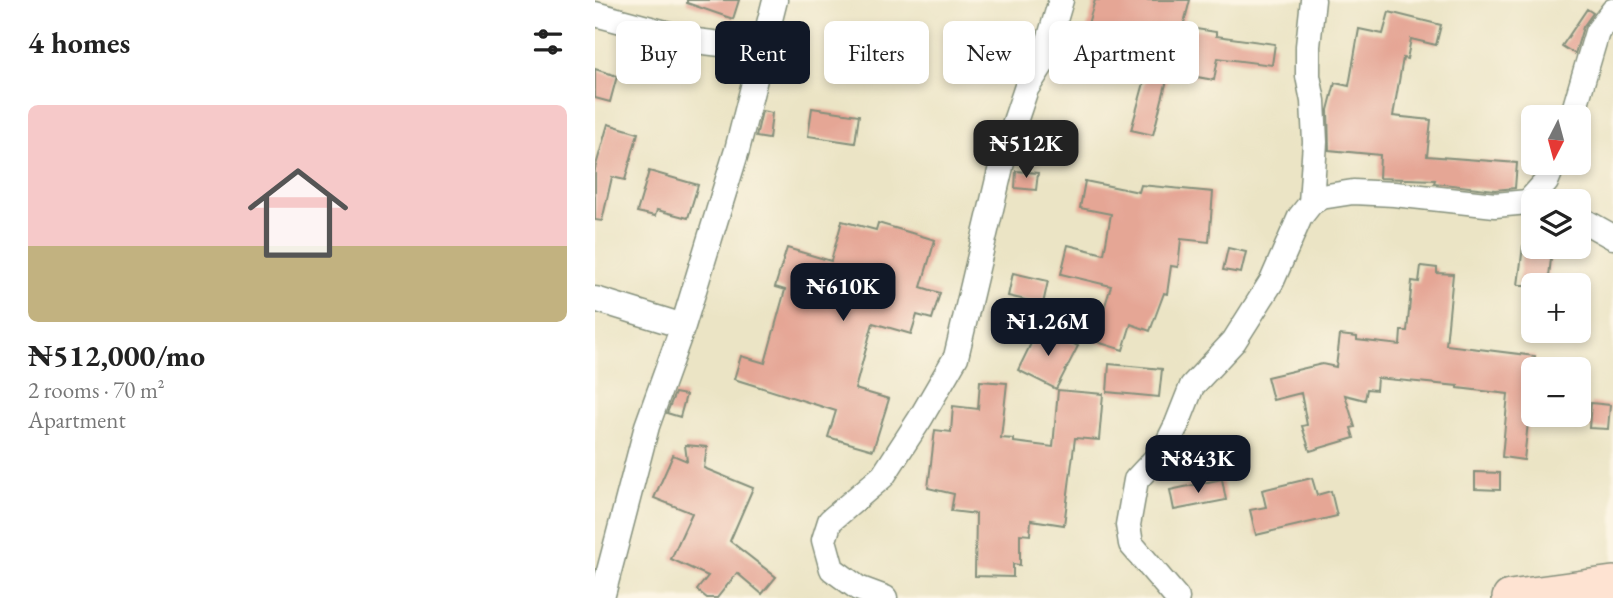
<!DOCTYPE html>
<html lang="en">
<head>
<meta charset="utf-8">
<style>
	body { margin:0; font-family:"EB Garamond",serif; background:#f6f6f6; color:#222; height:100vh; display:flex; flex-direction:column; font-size:26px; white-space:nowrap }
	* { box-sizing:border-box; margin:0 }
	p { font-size:23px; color:#767676 }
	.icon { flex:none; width:38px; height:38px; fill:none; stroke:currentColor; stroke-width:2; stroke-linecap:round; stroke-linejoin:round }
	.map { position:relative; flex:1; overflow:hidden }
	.side { display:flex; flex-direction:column; background:#fff; width:595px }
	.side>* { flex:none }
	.hud { position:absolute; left:21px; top:21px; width:665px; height:63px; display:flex; gap:14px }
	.needle { width:46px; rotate:186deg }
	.controls { position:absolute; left:926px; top:105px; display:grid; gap:14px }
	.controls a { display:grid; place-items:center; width:70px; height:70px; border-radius:10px; background:#fff; box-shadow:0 4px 10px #0003; font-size:35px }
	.price { position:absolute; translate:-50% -60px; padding:0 16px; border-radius:14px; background:#111827; color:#fff; font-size:23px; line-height:46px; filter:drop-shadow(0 2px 4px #0008) }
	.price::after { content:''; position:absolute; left:50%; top:42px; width:21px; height:16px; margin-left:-10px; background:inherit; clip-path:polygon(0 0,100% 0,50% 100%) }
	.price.current { background:#222; color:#fff }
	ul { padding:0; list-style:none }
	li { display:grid; align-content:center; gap:14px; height:371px; padding:0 28px }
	li span { display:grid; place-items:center; height:217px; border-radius:10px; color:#555 }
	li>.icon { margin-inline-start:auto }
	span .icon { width:126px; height:126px; fill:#fffc; stroke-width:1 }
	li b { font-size:30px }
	h2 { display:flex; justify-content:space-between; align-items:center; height:84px; padding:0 28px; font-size:30px }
	.chip { padding:0 24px; border-radius:10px; background:#fff; box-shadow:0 4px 10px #0003; font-size:24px; line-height:63px }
	.chip.current { background:#111827; color:#fff }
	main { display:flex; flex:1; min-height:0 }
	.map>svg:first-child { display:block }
</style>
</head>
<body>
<main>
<section class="side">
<h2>4 homes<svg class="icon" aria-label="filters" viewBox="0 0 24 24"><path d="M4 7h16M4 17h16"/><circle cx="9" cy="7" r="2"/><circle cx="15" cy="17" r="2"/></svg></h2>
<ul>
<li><span style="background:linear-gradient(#f6c9c9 65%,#c2b280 0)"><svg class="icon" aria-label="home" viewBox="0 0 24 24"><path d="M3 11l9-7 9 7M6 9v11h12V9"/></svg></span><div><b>₦512,000/mo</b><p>2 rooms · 70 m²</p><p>Apartment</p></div></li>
</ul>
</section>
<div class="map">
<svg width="1018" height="598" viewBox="0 0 1018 598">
	<rect width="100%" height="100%" fill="#fcf5e5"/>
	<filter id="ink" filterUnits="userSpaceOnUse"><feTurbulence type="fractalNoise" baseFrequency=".0143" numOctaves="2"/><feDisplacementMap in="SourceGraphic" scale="14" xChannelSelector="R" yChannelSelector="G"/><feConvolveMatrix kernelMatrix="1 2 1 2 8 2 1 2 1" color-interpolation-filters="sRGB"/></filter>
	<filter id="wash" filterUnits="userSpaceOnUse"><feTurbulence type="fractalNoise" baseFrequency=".00686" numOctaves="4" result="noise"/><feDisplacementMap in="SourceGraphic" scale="28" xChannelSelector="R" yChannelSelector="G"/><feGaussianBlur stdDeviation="1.57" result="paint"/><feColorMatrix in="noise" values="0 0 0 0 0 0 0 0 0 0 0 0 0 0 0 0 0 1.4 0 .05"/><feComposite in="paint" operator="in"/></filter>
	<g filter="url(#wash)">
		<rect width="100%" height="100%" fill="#ebe4c5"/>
		<g id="blocks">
			<path fill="#e5a695" d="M92,0H144L138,19L92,3Z
				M500,0H595L588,27L621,32V36L680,44L677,65L623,58L619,80L574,72L558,135L536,130L555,61L488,41Z
				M992,9L998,13L988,27L980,54L967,46Z
				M794,12L846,25L841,45L816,39L812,59L808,58L798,116L836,120L832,156L922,163L920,188L900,190L839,183L840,180L784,178L785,155L734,150L733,110L740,83L754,86L764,29L788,34Z
				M0,69L22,76L15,102L0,98Z
				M217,108L264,115L260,143L213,136Z
				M167,111L177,113L174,139L161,137Z
				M13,124L43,133L30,180L17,177L7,221L0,220V169Z
				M54,171L103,185L93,218L62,210L60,216L42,212Z
				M421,171L443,173L441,190L420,188Z
				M490,181L544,192L546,185L618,192L614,242L586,239L583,267L576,266L572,294L569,293L555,331L536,324L528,350L499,341L516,286L466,274L473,245L509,254L516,214L485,208Z
				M247,221L281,230L283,223L340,240L326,287L345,293L337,319L322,315L316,334L278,323L260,389L294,399L278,450L233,437L241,411L139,379L146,356L170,363L190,290L180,287L192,248L236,261Z
				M928,246L957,250L953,285H923Z
				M633,248L651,252L646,273L628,270Z
				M826,266L842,268V273L858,274L851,345L940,356L929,460L907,457L913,394L863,388V386L782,378L781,390L772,389L770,400L750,395L760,427L756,428L759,438L715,451L707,426L712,425L706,393L678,400L672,377L727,364L741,367L745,335L762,337V340L805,345L806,331H812L817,281L824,282Z
				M418,273L453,281L448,304L413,296Z
				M444,327L483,346L461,389L423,370Z
				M514,364L567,369L564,397L512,392Z
				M385,381L412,383L406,438L419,439V442L458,447L463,390L508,394L504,440L480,438L469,525L436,520L435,535L425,534V565L418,564V577L380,576L381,514L356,511L359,494L333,488L340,430L356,432L358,406L383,409Z
				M80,393L91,395L85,417L72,413Z
				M996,403L1015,405L1013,429L994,428Z
				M90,445L112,447L109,468L158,488L135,541L181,577L167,594L142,573L122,598H112L102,590L113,576L76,559L97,513L59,498L78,455L92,461Z
				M880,472L905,473V490L880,489Z
				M717,478L722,495L736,491L742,516L661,535L655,510L671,507L667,490Z
				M627,479L631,500L579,510L575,490Z"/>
		</g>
	</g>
	<g filter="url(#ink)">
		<use href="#blocks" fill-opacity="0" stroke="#85907c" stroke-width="2"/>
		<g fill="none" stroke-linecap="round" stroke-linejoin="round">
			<defs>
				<path id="street" d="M0,14L101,41L167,49
					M977,117L1002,32L1018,11
					M716,203L720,142L718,101L713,76V46L718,0
					M984,218L1018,237
					M0,299L88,326
					M7,598L52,426L88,326L142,150L180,0
					M290,598L263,588L237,569L229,540L235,521L288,476L325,419L361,357L409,154L431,89L447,64L466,0
					M582,598L536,544L533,525L541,480L569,450L582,424L597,386L639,341L677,281L705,217L716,203L726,197L758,192L799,194L900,205L933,202L951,182L959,163"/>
				<path id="secondary" d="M915,598L1018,584"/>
			</defs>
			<use href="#street" stroke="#85907c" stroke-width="27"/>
			<use href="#secondary" stroke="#85907c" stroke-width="38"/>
			<use href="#street" stroke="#fff" stroke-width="24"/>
			<use href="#secondary" stroke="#fee3d2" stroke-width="35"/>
		</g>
	</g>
</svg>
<div class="controls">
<a><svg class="needle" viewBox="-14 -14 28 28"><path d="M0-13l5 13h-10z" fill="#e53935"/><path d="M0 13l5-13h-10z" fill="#767676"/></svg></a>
<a><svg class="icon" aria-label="layers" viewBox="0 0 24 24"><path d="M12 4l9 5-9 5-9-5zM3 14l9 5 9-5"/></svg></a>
<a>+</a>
<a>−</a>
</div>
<b class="price current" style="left:431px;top:180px">₦512K</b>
<b class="price" style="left:248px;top:323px">₦610K</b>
<b class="price" style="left:453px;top:358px">₦1.26M</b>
<b class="price" style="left:603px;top:495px">₦843K</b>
<div class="hud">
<a class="chip">Buy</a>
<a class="chip current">Rent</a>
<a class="chip">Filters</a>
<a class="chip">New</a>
<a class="chip">Apartment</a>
</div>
</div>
</main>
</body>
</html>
